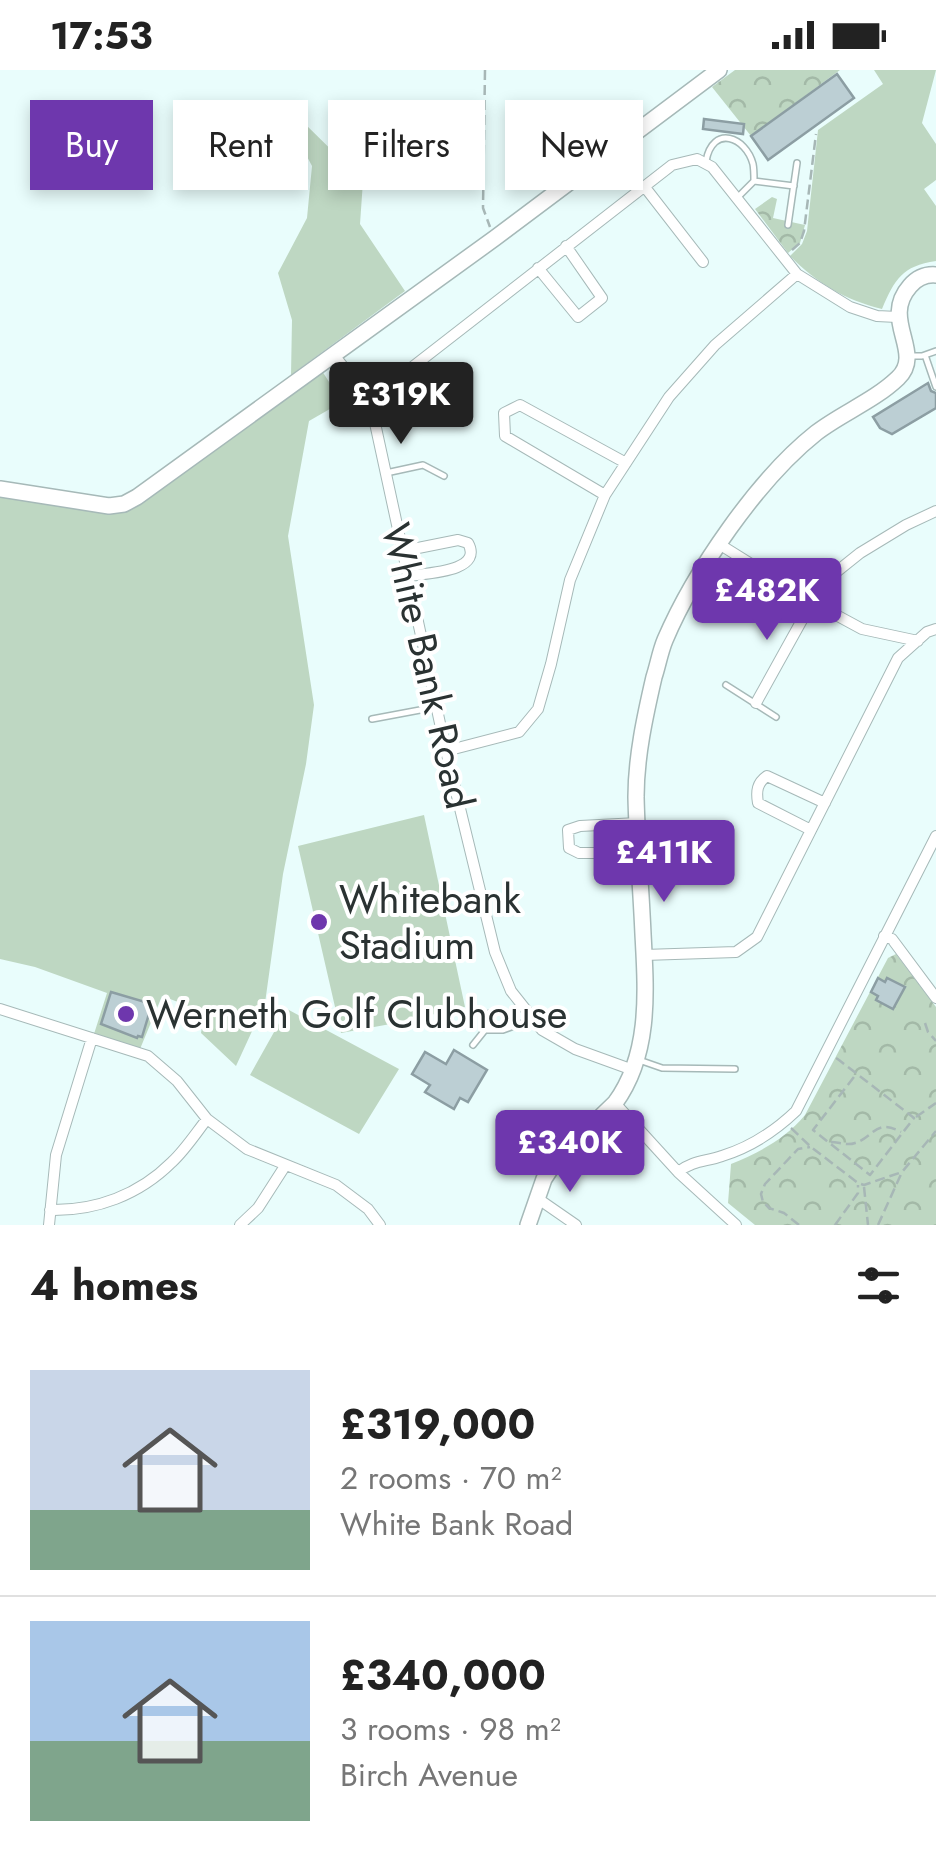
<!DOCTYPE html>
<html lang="en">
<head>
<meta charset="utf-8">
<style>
	body { margin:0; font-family:Jost,sans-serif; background:#f6f6f6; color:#222; height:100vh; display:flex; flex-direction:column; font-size:38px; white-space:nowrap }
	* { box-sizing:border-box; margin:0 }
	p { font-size:32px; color:#767676 }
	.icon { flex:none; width:55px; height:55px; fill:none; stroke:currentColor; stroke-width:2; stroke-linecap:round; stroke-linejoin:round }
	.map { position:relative; height:1155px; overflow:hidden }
	.sheet { display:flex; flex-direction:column; background:#fff; flex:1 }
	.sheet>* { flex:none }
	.guide { position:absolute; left:30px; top:30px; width:878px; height:90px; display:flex; gap:20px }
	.price { position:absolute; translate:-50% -85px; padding:0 22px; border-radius:10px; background:#6e37ad; color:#fff; font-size:32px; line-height:65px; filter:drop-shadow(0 2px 5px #0008) }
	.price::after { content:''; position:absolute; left:50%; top:60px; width:30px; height:22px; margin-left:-15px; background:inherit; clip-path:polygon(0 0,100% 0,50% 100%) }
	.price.selected { background:#222; color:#fff }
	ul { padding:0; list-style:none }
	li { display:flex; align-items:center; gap:30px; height:250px; padding:0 30px }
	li+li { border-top:2px solid #e0e0e0 }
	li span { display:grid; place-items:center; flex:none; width:280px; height:200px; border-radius:0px; color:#555 }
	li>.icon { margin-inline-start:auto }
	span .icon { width:120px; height:120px; fill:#fffc; stroke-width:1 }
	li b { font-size:42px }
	h2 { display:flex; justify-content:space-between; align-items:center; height:120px; padding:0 30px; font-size:42px }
	.chip { padding:0 35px; border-radius:0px; background:#fff; box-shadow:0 5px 15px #0003; font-size:35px; line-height:90px }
	.chip.selected { background:#6e37ad; color:#fff }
	.status { display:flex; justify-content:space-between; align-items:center; height:70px; padding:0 50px; background:#fff; direction:ltr }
	.status svg { height:28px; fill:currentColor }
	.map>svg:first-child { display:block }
</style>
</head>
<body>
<div class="status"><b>17:53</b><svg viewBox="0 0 49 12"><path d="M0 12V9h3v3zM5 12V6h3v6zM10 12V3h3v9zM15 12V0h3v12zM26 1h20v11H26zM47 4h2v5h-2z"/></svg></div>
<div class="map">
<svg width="936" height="1155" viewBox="0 0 936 1155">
	<defs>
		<pattern id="forest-crowns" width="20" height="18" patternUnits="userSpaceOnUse" patternTransform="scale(2.5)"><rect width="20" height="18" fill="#bed7c2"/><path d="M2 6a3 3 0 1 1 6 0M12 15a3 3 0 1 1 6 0" fill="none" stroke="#a3b9a7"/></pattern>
	</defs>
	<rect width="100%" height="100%" fill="#e9fdfc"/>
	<path fill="#bed7c2" d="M874,0H936L922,53L936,74V110L924,119L936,136V191C902,196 895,209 882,239C845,230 817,213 790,186L802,174L807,161L818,60L883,14Z
		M301,50L363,111L360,154L405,221L291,305L292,250L278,203L307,148L312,96L293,60Z
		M322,301L342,332L309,351L288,466L314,635L306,694L283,804L265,933L236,996L201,963L204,946L186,935L162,926L140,979L94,964L107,923L35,897L0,889V425L114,443L124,441Z
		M424,745L465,937L396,953L341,963L298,776Z
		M287,939L399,999L359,1064L250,1005Z"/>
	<path fill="url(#forest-crowns)" d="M735,0H840L751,66L712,17Z
		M772,127L777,129L773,148L805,155L800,173L788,183L755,139Z
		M896,884L936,937V1155H755L728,1133L731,1094C760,1082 785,1069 805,1045L888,888Z"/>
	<path fill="#bccfd4" stroke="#8c9ea3" stroke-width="2.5" d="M837,4L854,28L768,90L751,66Z
		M704,49L744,54L743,64L703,59Z
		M928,313L931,321L936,323V338L892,364L880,358L873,347Z
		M878,908L885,912L887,908L905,917L893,939L876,930L878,926L871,922Z
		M111,922L152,934L142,967L138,966L137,968L101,954Z
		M454,980L487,1000L468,1032L460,1028L454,1039L425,1022L430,1015L412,1004L425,982L446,994Z"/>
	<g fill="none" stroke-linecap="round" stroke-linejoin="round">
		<defs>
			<path id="lane" d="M706,91C713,54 746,67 753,94C754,99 754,105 754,111L738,127
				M754,111L794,116
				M788,155L797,93
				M925,285L936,317
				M911,286H922L936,281
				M386,403L423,395L444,406
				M726,615L776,647
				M372,649L436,637
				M490,958V943
				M473,975L485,960H503L530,950
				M639,990L662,998L735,999"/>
			<path id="street" d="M644,116L703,192
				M538,198L578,247L602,228L566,176
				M334,285L370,330
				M605,425L505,366L504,343L520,335L626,393
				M719,474L812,532L862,559L918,571
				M403,481L458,470L468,473C484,502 426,503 408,506
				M805,527L860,483L906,455L936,441
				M756,633L812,532
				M446,681L519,662L538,639L551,594L570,510L605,425L669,327L715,275L797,204
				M638,753L580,756L568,760L569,778L579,783H639
				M811,760L758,733C756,721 757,713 767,706L825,733
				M884,866L892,869L936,928
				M644,885L736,882L757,867L898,588L927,562L936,559
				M0,939L148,986L177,1011L207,1049L247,1079L336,1115L368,1139L380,1155
				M633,1000L575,979L542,960L511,921L495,882L446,681L370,330L672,95L697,89L712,97L797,204L850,237L877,246L897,247
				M615,1033L678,1102L736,1155
				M678,1102C694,1090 705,1092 722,1086C751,1077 774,1062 796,1041L936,766
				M537,1128L576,1155
				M50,1140C96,1141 139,1125 172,1092C185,1080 196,1063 207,1049
				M49,1155L56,1085L92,968
				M240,1155L258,1138L285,1096"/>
			<path id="secondary" d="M0,419L109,436L124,434L137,427L495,168L719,0
				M528,1155L544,1109L557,1089L615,1033C651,984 646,921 643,864C641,818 637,772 636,727C636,687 645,646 654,607C658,595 660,582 665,570C694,502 758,409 816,363C842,343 874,331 898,308C925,282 880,250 910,216C917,208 925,204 936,205"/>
		</defs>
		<use href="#lane" stroke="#a6b9b8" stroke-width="8"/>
		<use href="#street" stroke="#a6b9b8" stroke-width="12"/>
		<use href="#secondary" stroke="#a6b9b8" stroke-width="18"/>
		<path stroke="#a7b7b6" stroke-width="2.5" stroke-dasharray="10 5" stroke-linecap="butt" d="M485,0L483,138L490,157
			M792,180L800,173L804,161L816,64
			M925,953L928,962L936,971
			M836,988L839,990L914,1048L870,1105L813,1060L857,1003
			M916,1047L936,1033
			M791,1058L811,1077L858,1113L864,1115L902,1102
			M831,1072C839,1072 847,1076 855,1073C874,1067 876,1048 901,1062
			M864,1117L868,1155
			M799,1155L784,1143L769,1138L763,1132L761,1124L765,1114L798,1079L810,1077
			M835,1155L858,1123V1115
			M878,1155L902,1102L936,1061"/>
		<use href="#lane" stroke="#fff" stroke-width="5"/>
		<use href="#street" stroke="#fff" stroke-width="10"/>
		<use href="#secondary" stroke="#fff" stroke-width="15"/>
	</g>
	<g fill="#6e37ad" stroke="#fff" stroke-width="4">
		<circle cx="319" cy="852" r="10"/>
		<circle cx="126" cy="944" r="10"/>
	</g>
	<g text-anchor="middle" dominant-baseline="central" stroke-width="8" stroke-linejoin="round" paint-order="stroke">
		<g font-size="40" fill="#2a3232" stroke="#fff">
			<text transform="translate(428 596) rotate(77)">White Bank Road</text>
		</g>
		<g font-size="40" fill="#2a3232" stroke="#fff" text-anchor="start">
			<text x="339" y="829">Whitebank<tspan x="339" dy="46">Stadium</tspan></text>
			<text x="146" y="944">Werneth Golf Clubhouse</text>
		</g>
	</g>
</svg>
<b class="price selected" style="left:401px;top:377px">£319K</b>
<b class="price" style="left:767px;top:573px">£482K</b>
<b class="price" style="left:664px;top:835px">£411K</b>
<b class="price" style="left:570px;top:1125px">£340K</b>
<div class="guide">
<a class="chip selected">Buy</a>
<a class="chip">Rent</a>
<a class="chip">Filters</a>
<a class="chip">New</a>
</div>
</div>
<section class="sheet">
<h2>4 homes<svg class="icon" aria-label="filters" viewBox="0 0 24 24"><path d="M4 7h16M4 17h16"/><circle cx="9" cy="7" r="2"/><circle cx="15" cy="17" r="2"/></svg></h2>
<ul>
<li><span style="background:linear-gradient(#c9d6e8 70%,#7fa58c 0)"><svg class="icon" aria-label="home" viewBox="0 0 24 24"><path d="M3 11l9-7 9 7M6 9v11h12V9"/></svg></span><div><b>£319,000</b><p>2 rooms · 70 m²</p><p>White Bank Road</p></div></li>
<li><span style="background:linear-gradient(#a9c7e8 60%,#7fa58c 0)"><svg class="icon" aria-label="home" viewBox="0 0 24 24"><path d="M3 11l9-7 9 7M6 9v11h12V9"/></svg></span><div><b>£340,000</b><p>3 rooms · 98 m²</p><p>Birch Avenue</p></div></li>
</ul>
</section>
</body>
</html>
